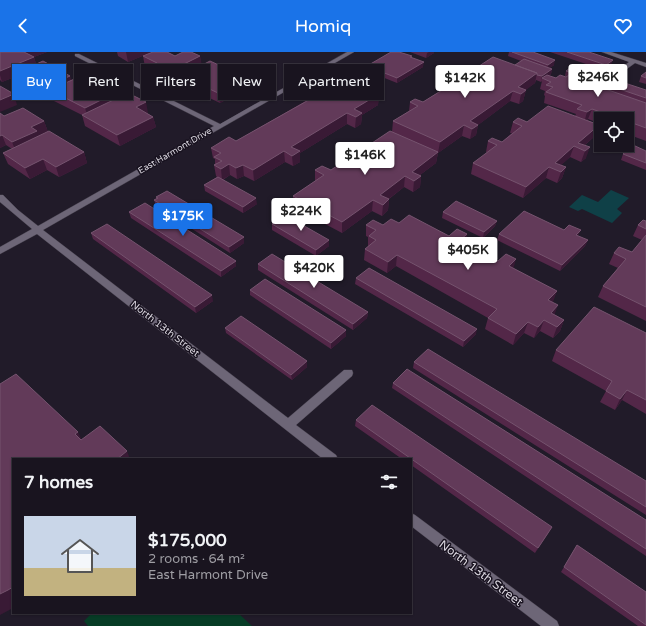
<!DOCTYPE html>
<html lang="en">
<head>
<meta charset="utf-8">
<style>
	body { margin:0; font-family:"Varela Round",sans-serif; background:#26212c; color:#f1f3f6; height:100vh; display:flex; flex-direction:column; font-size:15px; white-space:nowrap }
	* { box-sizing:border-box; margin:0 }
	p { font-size:13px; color:#9f9ea4 }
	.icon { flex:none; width:22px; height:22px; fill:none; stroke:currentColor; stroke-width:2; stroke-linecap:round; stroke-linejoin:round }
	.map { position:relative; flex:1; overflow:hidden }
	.side { position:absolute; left:12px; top:406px; width:400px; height:156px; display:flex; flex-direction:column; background:#19141f; border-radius:0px; box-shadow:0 1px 3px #0004,0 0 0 1px #37333d }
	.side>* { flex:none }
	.guide { position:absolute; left:12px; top:12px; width:400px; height:36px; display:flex; gap:8px }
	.tools { position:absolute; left:594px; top:60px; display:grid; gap:8px }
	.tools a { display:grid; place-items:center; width:40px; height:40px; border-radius:0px; background:#19141f; box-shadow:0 1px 3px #0004,0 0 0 1px #37333d; font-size:20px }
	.price { position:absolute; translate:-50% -34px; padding:0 9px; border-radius:4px; background:#fff; color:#222; font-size:13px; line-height:26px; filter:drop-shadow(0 1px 2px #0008) }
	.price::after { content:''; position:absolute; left:50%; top:24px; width:12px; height:9px; margin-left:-6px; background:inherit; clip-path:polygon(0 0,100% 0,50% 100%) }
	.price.selected { background:#1a73e8; color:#fff }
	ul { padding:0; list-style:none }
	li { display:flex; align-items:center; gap:12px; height:100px; padding:0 12px }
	li span { display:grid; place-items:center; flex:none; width:112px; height:80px; border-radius:0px; color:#555 }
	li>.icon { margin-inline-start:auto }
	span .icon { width:48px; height:48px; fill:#fffc; stroke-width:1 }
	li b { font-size:17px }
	h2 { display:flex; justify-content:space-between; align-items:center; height:48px; padding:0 12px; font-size:17px }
	.pill { padding:0 14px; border-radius:0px; background:#19141f; box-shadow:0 1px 3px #0004,0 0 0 1px #37333d; font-size:14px; line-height:36px }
	.pill.selected { background:#1a73e8; color:#fff }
	header { display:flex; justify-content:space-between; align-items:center; height:52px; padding:0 12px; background:#1a73e8; color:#fff; font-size:18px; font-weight:600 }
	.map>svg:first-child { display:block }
</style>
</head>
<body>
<header><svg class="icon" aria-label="back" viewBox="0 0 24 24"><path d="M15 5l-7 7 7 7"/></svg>Homiq<svg class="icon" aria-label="heart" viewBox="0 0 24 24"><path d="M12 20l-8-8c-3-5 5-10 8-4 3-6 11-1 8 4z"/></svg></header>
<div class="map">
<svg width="646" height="574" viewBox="0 0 646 574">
	<rect width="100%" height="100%" fill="#211b29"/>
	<path fill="#073c26" d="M92,561H238L252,574H88L84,569Z"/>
	<path fill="#0f4047" d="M611,138L629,146L617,157L622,161L612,171L582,157L578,159L569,155L582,143L598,150Z"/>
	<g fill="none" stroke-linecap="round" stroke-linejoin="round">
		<defs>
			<path id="minor" d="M347,0H354L43,178L288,366L344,318H352L353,321L352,324L296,373L336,403L338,407H323L37,182L0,202V195L32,177L0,150V143H3L18,158L38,174L214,74L75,4V2H79L220,72Z
				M602,0H611L646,11V15L635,11L613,27H609V25L629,10Z
				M411,461L415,463L557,569L559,574H541L411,474Z"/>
		</defs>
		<use href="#minor" stroke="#3d3844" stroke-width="1"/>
		<use href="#minor" fill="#6d6677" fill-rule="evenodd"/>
	</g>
	<path fill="#532748" d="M0,0H47L34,5L36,12L71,28L115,41L111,43L113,48L148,61H147L153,65L156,75L120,94L85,74L82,63L54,49L52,43L51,44L24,29L22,22L2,30L0,28Z
		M117,0H152L128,10L118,4Z
		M410,0H434V1L426,6Z
		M509,0H533L554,13L550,16L552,17L551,22L549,24L556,26L566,25H567L565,24L566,19L646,38V89L627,82V67H601V72L588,67L587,68L599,73L595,84L585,93L586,106L581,110L570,105L561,113L566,115L562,126L557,131L546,126L523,146L471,122L473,111L487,101L486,100L488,89L502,90L512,81H510L513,70H527L575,64L576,62L544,51L545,44L544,43L545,39L540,37L542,29L541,30L536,28L535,31L525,38H526L523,49L519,52L510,49L478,73L476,83L470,87L462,84L438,101L436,111L420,123L421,124L420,135L413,140L404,135L389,147L388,158L382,164L372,159L342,181L293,155V144L315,129V118H331L347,108V97H363L392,80L393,69L409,59L410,50H423L459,27L460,19L473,18L515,13L521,9L508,4Z
		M550,0H589L611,13L604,18Z
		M143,4H200L201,14L248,36L220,51L197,40L190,44L170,34V30L155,23L154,18L145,15Z
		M411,5L423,15L397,31L367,19V14Z
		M646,20V32L639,30L641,24Z
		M372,28V40L379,42L378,53L362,63L361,72L355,76L347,72L300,101V110L293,114L285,110L254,129L244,124L237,127L230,123L223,128L257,152L243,161L205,139L204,133L217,125L216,124L214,113L215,112V107L213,106L211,96L236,89L323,39V33L347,29Z
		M4,64L44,69L48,80L39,84L84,100L87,111L59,125L47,118L30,127L8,112L3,101L12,97L6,93L0,96Z
		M646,99V118L621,108L623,102Z
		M156,145L244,191L230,201L156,154L154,148L156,147Z
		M129,160L236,209V214L221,225L131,166Z
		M443,160L497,169L495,174L483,186L442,166Z
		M646,169V269L598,245L603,234L618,216L609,212L614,201L632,200L642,188L633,184L638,173Z
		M399,171L449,184L467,182L465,192L557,239L552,250L554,262L564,268L560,279L553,286L540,279L534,286L524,281L513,293L485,277L488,266L396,214L387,221L364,208L365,197L368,195V185L366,184V173H383Z
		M272,172L329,188V194L316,204L272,178Z
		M91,181L213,249L196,261L93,187Z
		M499,182L578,184L588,188L585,194L560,219L497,188Z
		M258,212L368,260L367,266L353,278L258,218Z
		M356,226L476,282L463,295L355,232Z
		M250,238L346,284L331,297L250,243Z
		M225,276L307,309V315L292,328L226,281Z
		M646,281V362L622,348L615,358L600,350L606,339L552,309L556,298Z
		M414,310L646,429V463L413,316Z
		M393,331L646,468V504L392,336Z
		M356,368L549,480L535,501L411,413V407H402L355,374Z
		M577,493L646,540V574H638L561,520Z"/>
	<path fill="#391a35" d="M22,0H47L34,5L37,15L21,19L22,22L2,30L0,23V19Z
		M126,0H152L128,10Z
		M429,0H434V1L426,6L427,1Z
		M200,4L202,14L176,27L169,24V30L168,20Z
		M555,8L554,13L547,18L548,13Z
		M613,8L611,13L604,18L606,13Z
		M424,10L423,15L397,31V26Z
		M552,17L551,22L544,27L542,26L541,30L542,24Z
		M537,21L535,31L521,42L518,35Z
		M70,24L73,34L50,38L52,43L51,44L47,34Z
		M247,26L248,36L220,51L218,41Z
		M372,28V45L368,41L366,32Z
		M195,30L197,40L190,44L189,33Z
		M112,31L115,41L111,43L114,53L88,66L85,56L100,37Z
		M526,38L523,49L519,52L521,42Z
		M513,39L510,49L478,73L476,83L470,87L472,77L470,69Z
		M14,42L17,53L0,60V48Z
		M379,42L378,53L362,63L361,72L355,76L356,65L354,57Z
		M146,50L148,61L138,66L136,55Z
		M592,57L588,67L584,71L587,60Z
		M347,61V72L300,101V110L293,114L291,95Z
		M153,65L156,75L120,94L117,83Z
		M44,69L48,80L39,84L40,89L16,100L12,90L31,75Z
		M464,73L462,84L438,101L440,90Z
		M599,73L595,84L580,97L578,91Z
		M2,83L6,93L0,96V84Z
		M574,94L570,105L556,118L555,111Z
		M590,95L586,106L581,110L585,99Z
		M284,99L285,110L254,129L253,118Z
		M84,100L87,111L59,125L56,115Z
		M438,100L436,111L413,128L412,120Z
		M43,107L47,118L30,127L25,116Z
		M229,112L230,123L222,128L221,117Z
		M243,113L244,124L237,127L236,116Z
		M549,115L546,126L523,146L526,135Z
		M566,115L562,126L557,131L561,120Z
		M405,124L404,135L382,152L380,143Z
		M421,124L420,135L413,140L414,129Z
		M256,146L257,152L243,161V155Z
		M389,147L388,158L382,164L383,153Z
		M373,148L372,159L342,181V170Z
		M497,169L495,174L483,186L484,180Z
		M581,178L578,184L574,189L576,183Z
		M467,182L465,193L459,189Z
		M244,185V191L230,201L229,195Z
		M329,188V194L316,204V198Z
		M588,188L585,194L560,219L562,213Z
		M397,203L396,214L387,221L388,210Z
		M516,207L513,218L509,214Z
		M236,209V214L221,225V219Z
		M557,239L553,250L544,260L548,248Z
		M212,243L213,249L196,261L195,255Z
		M558,253L554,264L551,261Z
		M368,260L367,266L353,278V272Z
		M544,268L540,279L534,286L538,275Z
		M564,268L560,279L553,286L557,275Z
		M528,270L524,281L513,293L516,282Z
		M477,277L476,282L463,295L464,289Z
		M346,278V284L331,297V291Z
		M307,309V315L292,328L291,323Z
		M627,338L622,348L615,358L620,347Z
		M78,380L86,397L75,382Z
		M127,399L130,407H117Z
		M552,475L549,480L535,501L538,496Z
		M13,535V556L0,563V542Z"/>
	<path fill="#623a59" stroke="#75536e" d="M0,0H24L34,5L0,19Z
		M153,0H167L175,4L183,0H191L200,4L168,20L153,13L157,11L143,4Z
		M391,0H399L412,4L410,5L424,10L397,26L367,14Z
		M512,0H533L555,8L548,13Z
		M567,0H589L613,8L606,13Z
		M493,5L537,21L518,35L526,38L521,42L513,39L470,69L478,73L472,77L464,73L440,90L393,69L418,54L410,50L415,47L423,50L468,22L460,19L465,15L473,18Z
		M524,7L552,17L542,24L537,23V21L515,13Z
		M43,9L70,24L47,34L21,19Z
		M210,9L247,26L218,41L195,30L189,33L169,24L185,16L191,19Z
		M573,14L646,38V46L566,19Z
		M646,20V26L641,24Z
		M572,21L595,29L591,32L646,51V76L627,69V67H620L592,57L587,60L577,57L582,53L546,40L553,35L546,33L551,30L542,26L547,23L556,26L560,23L566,25Z
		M94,22L112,31L100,37L111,43L85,56L50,38L81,24L85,26Z
		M338,25L347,29L352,26L359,29L365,26L372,28L366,32L372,35L368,38L379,42L354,57L362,61L356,65L347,61L291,95L300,99L292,104L284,99L253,118L243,113L236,116L229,112L221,117L214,113L222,109L214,105L221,101L211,96L229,85L236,89L330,36L323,33Z
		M0,34L14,42L0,48Z
		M128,41L146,50L136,55L153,65L117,83L82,63Z
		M548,54L599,73L578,91L590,95L585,99L574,94L555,111L566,115L561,120L549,115L526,135L473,111L497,93L488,89L492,86L502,90L522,74L513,70L518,66L527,70Z
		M23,56L44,69L31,75L37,79L12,90L2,83L0,84V61L4,64Z
		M49,79L84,100L56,115L43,107L25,116L3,101Z
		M390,79L438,100L412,120L421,124L414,129L405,124L380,143L389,147L383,153L373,148L342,170L293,144L324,123L315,118L322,114L331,118L356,101L347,97L354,93L363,97Z
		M633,93L646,99V111L623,102Z
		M218,125L256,146L243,155L204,133Z
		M167,139L244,185L229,195L154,148L158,146L156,145Z
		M456,149L497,169L484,180L443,160Z
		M145,151L236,209L221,219L129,160Z
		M524,159L564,178L569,173L581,178L576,183L588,188L562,213L499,182Z
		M285,163L329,188L316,198L272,172Z
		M409,163L449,184L457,177L467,182L459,189L498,209L506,202L516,207L509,214L557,239L548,248L558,253L551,261L564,268L557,275L544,268L538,275L528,270L516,282L488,266L497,257L397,203L388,210L365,197L376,188L369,184L376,178L366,173L373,168L383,173L391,167L399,171Z
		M643,168L646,169V177L638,173Z
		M107,172L212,243L195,255L91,181Z
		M646,183V255L603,234L626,207L614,201L619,195L632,200Z
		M272,202L368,260L353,272L258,212Z
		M369,216L477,277L464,289L356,226Z
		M265,227L346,278L331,291L250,238Z
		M594,255L646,281V348L627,338L620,347L606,339L612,329L556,298Z
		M241,264L307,309L291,323L225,276Z
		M428,297L646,429V455L414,310Z
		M407,317L646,468V497L393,331Z
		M16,322L78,380L75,382L81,388L100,374L127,399L117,407H13V535L8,538L0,542V332Z
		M372,353L552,475L538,496L356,368Z
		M577,493L646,540V573L564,515Z"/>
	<g text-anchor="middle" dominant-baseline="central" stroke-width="3" stroke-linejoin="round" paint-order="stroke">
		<g font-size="9" fill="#dcd8e1" stroke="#18121f">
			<text transform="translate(175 99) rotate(-30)">East Harmont Drive</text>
		</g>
		<g font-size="10" fill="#dcd8e1" stroke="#18121f">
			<text transform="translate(165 277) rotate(38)">North 13th Street</text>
		</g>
		<g font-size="12" fill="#dcd8e1" stroke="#18121f">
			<text transform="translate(481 521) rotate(37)">North 13th Street</text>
		</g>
	</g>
</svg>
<div class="tools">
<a><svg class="icon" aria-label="locate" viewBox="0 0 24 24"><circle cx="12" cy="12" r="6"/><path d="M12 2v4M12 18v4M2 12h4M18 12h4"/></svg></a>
</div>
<b class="price" style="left:598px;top:46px">$246K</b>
<b class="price" style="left:465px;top:47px">$142K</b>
<b class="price" style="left:365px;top:124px">$146K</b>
<b class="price" style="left:301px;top:180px">$224K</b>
<b class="price selected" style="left:183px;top:185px">$175K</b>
<b class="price" style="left:468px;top:219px">$405K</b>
<b class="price" style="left:314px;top:237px">$420K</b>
<div class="guide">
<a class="pill selected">Buy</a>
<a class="pill">Rent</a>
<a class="pill">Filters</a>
<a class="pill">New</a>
<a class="pill">Apartment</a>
</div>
<section class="side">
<h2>7 homes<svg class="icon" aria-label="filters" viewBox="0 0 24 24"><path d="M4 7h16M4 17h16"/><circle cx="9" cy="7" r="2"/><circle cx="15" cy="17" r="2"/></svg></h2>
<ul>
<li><span style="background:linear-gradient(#c9d6e8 65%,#c2b280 0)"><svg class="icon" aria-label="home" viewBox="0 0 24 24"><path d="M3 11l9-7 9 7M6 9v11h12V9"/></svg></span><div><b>$175,000</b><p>2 rooms · 64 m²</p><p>East Harmont Drive</p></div></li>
</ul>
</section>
</div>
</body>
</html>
